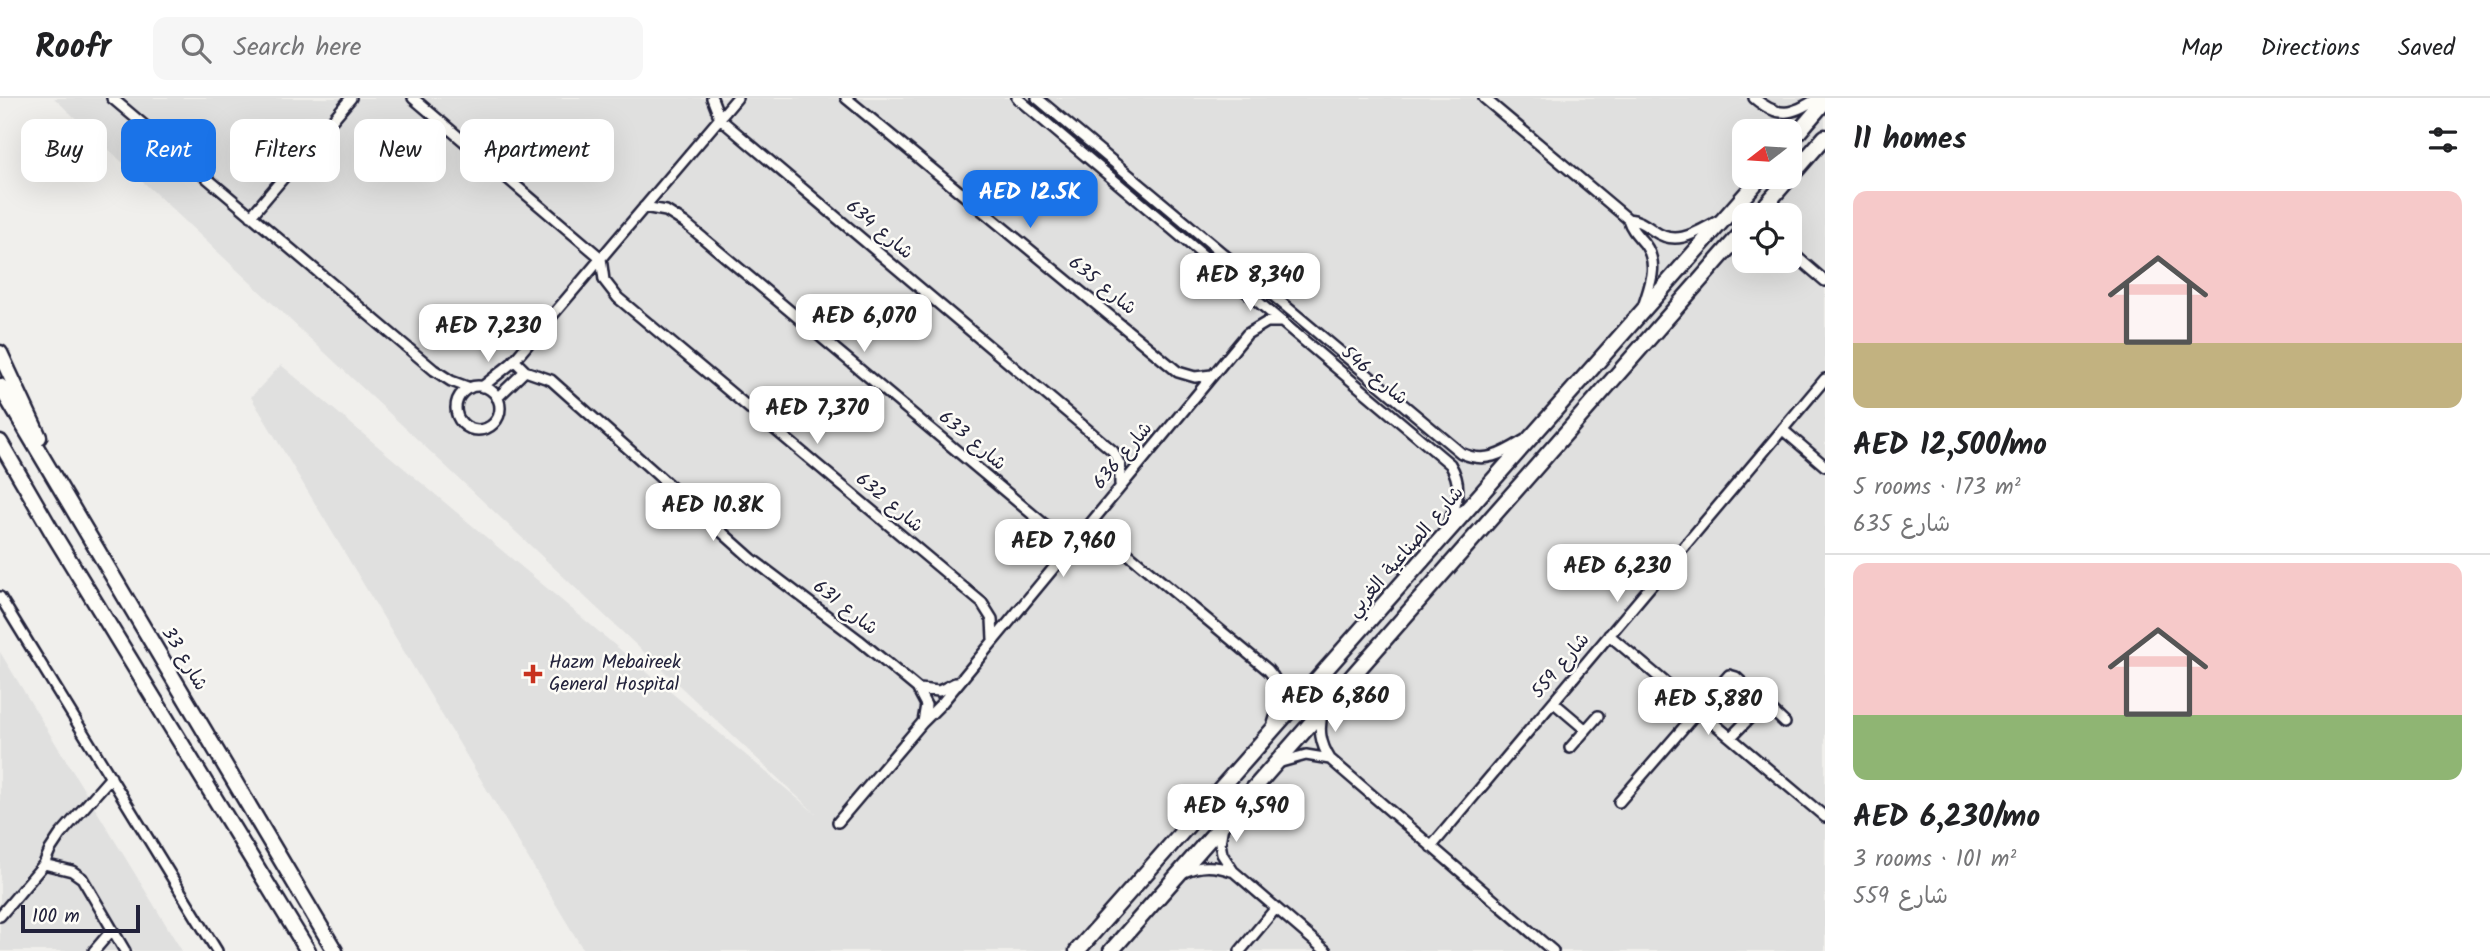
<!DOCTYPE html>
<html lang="en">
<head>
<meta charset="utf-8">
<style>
	body { margin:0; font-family:Kalam,"Playpen Sans Arabic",sans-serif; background:#f6f6f6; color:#202124; height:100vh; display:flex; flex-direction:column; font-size:26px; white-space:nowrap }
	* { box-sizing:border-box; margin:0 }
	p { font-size:23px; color:#757577 }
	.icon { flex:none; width:38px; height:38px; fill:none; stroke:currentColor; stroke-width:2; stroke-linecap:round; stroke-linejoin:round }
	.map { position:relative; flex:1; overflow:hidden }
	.details { display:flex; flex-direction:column; background:#fff; width:665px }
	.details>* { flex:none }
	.guide { position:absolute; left:21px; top:21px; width:665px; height:63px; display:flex; gap:14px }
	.needle { width:46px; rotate:253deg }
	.tools { position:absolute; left:1732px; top:21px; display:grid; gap:14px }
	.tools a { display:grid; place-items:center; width:70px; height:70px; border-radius:14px; background:#fff; box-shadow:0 7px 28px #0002; font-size:35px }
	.scale { position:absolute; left:21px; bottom:18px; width:119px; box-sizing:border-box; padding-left:7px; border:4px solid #22223b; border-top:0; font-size:19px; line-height:24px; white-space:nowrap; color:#22223b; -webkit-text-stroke:5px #fdfcf7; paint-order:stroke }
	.price { position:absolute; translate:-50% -60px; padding:0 16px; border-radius:14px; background:#fff; color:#222; font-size:23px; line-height:46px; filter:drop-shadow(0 2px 4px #0008) }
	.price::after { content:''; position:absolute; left:50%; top:42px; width:21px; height:16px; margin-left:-10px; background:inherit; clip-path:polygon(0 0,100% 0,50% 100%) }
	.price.on { background:#1a73e8; color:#fff }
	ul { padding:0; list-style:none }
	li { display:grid; align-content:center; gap:14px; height:371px; padding:0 28px }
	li+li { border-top:2px solid #e0e0e0 }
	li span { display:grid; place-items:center; height:217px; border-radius:14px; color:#555 }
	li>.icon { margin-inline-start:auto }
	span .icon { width:126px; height:126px; fill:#fffc; stroke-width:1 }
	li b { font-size:30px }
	h2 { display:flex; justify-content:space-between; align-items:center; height:84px; padding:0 28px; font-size:30px }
	.chip { padding:0 24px; border-radius:14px; background:#fff; box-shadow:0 7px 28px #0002; font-size:24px; line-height:63px }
	.chip.on { background:#1a73e8; color:#fff }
	header { display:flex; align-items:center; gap:42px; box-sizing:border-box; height:98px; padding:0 35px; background:#fff; border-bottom:2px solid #e0e0e0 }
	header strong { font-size:33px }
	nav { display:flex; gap:38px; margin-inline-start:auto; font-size:24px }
	.search { width:490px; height:63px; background:#f6f6f6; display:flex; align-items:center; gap:18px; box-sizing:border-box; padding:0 24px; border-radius:14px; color:#757577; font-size:26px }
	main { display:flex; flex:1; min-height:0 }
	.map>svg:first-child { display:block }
</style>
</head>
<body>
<header>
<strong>Roofr</strong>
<div class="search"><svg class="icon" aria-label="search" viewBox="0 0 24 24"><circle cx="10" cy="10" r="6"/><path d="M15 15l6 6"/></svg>Search here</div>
<nav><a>Map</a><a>Directions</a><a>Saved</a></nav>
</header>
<main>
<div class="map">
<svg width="1825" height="853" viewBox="0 0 1825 853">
	<rect width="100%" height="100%" fill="#f0efec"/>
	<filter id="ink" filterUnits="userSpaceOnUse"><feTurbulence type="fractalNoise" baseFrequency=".0143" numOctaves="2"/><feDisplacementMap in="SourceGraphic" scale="14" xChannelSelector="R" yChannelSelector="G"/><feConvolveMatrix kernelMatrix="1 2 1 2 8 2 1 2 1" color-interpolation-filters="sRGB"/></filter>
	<g filter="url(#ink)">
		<path fill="#e0e0df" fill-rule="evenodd" d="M54,0H1825V853H584L251,299L281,267L816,716ZM1745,33H1790V79H1745ZM1745,117H1790V163H1745Z
			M0,554L182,853H0Z"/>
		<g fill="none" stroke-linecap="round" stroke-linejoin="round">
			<defs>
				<path id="minor" d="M112,0L434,272L451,283L470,290
					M413,0L601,160L604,182L618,200L982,505L992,521L993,541
					M712,0L720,21L1113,353L1120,367V386
					M846,0L1178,274L1195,279L1212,277
					M1017,0L1450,366C1464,389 1457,406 1446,430
					M1037,0L1461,355C1485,366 1502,356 1523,343
					M1484,0L1628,121C1631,131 1637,137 1644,145C1660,166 1650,186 1643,209
					M1754,0C1779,21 1792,17 1818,0
					M644,109L666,113L685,125L1044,426C1057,435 1068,438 1083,432
					M1773,117L1775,98
					M251,118L351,0
					M1628,121C1639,122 1645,127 1654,133C1677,149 1697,134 1718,123
					M1729,152L1745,146
					M1790,153L1825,183
					M525,273L551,282L752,461L859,542L917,590L926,607L923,624
					M456 310a22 22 0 1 1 44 0a22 22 0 1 1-44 0Z
					M482,289L512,265L737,0
					M497,300L525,273L514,262
					M1783,332L1825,368
					M1074,445L1093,440L1115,445L1268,572C1285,590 1280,605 1273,626
					M0,499L217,853
					M1609,537L1825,719
					M919,591L939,593L955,585
					M1553,604L1586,632
					M1323,613C1318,631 1320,645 1330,661L1553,853
					M1731,639L1764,605
					M1570,650L1598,618
					M1281,664L1306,657L1330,661
					M1619,704L1729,577L1736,579L1785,625
					M838,724L922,625L942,605L1247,236L1267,224H1283
					M1223,727L1220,745L1222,756L1233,773L1326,853
					M1431,749L1825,281
					M44,766L72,773L82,780L125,853
					M1184,774C1200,767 1214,767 1231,773
					M0,818L44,766L50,752L60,737L111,679
					M94,853L112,832
					M1240,853L1276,810"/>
				<path id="primary" d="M1790,44L1825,3
					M1757,117L1825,39
					M1077,853L1761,79
					M1111,853L1745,131"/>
				<path id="trunk" d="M0,255L39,339
					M0,288L335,853
					M0,344L54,437L308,853"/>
			</defs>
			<use href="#minor" stroke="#22223b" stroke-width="14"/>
			<use href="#primary" stroke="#22223b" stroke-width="19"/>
			<use href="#trunk" stroke="#22223b" stroke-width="19"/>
			<use href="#minor" stroke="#fdfcf7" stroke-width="9"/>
			<use href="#primary" stroke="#fdfcf7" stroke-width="14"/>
			<use href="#trunk" stroke="#fdfcf7" stroke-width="14"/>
		</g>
	</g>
	<path fill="#c8321e" stroke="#fdfcf7" stroke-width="2.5" d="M529.5 565.5h7v7h7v7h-7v7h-7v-7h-7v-7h7z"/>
	<g text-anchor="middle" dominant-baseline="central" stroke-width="5" stroke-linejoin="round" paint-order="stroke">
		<g font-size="19" fill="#22223b" stroke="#fdfcf7">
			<text transform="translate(879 132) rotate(40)">شارع 634</text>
			<text transform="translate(1102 188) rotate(39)">شارع 635</text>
			<text transform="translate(1374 278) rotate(40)">شارع 546</text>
			<text transform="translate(972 343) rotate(40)">شارع 633</text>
			<text transform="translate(1123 358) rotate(-50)">شارع 636</text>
			<text transform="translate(889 405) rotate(40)">شارع 632</text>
			<text transform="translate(1406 454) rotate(-49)">شارع الصناعية الغربي</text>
			<text transform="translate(845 510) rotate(38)">شارع 631</text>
			<text transform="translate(184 561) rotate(59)">شارع 33</text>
			<text transform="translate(1561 568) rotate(-50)">شارع 559</text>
		</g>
		<g font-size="19" fill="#22223b" stroke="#fdfcf7" text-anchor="start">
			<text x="549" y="565">Hazm Mebaireek<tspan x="549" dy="22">General Hospital</tspan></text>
		</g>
	</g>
</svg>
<div class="tools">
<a><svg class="needle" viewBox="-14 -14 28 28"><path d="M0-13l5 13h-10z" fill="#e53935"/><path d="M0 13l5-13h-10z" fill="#757577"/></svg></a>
<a><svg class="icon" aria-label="locate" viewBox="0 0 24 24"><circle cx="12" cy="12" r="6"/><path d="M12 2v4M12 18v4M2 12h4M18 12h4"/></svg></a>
</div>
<div class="scale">100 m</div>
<b class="price on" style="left:1030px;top:132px">AED 12.5K</b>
<b class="price" style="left:1250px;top:215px">AED 8,340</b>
<b class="price" style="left:864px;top:256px">AED 6,070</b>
<b class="price" style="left:488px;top:266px">AED 7,230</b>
<b class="price" style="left:817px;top:348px">AED 7,370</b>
<b class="price" style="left:713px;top:445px">AED 10.8K</b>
<b class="price" style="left:1063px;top:481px">AED 7,960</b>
<b class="price" style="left:1617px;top:506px">AED 6,230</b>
<b class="price" style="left:1335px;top:636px">AED 6,860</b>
<b class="price" style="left:1708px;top:639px">AED 5,880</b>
<b class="price" style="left:1236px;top:746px">AED 4,590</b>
<div class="guide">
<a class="chip">Buy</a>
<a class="chip on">Rent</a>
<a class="chip">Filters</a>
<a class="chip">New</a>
<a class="chip">Apartment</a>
</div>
</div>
<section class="details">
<h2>11 homes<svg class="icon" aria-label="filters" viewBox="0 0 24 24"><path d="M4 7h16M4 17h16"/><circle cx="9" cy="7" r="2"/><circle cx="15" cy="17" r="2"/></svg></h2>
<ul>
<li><span style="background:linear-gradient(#f6c9c9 70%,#c2b280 0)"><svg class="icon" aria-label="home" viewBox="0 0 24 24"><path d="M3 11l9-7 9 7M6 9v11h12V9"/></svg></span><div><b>AED 12,500/mo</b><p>5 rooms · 173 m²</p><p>شارع 635</p></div></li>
<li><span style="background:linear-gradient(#f6c9c9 70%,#8fb573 0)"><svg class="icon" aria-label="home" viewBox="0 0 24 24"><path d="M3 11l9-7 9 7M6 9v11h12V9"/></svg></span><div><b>AED 6,230/mo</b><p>3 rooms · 101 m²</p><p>شارع 559</p></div></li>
</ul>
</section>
</main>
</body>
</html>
